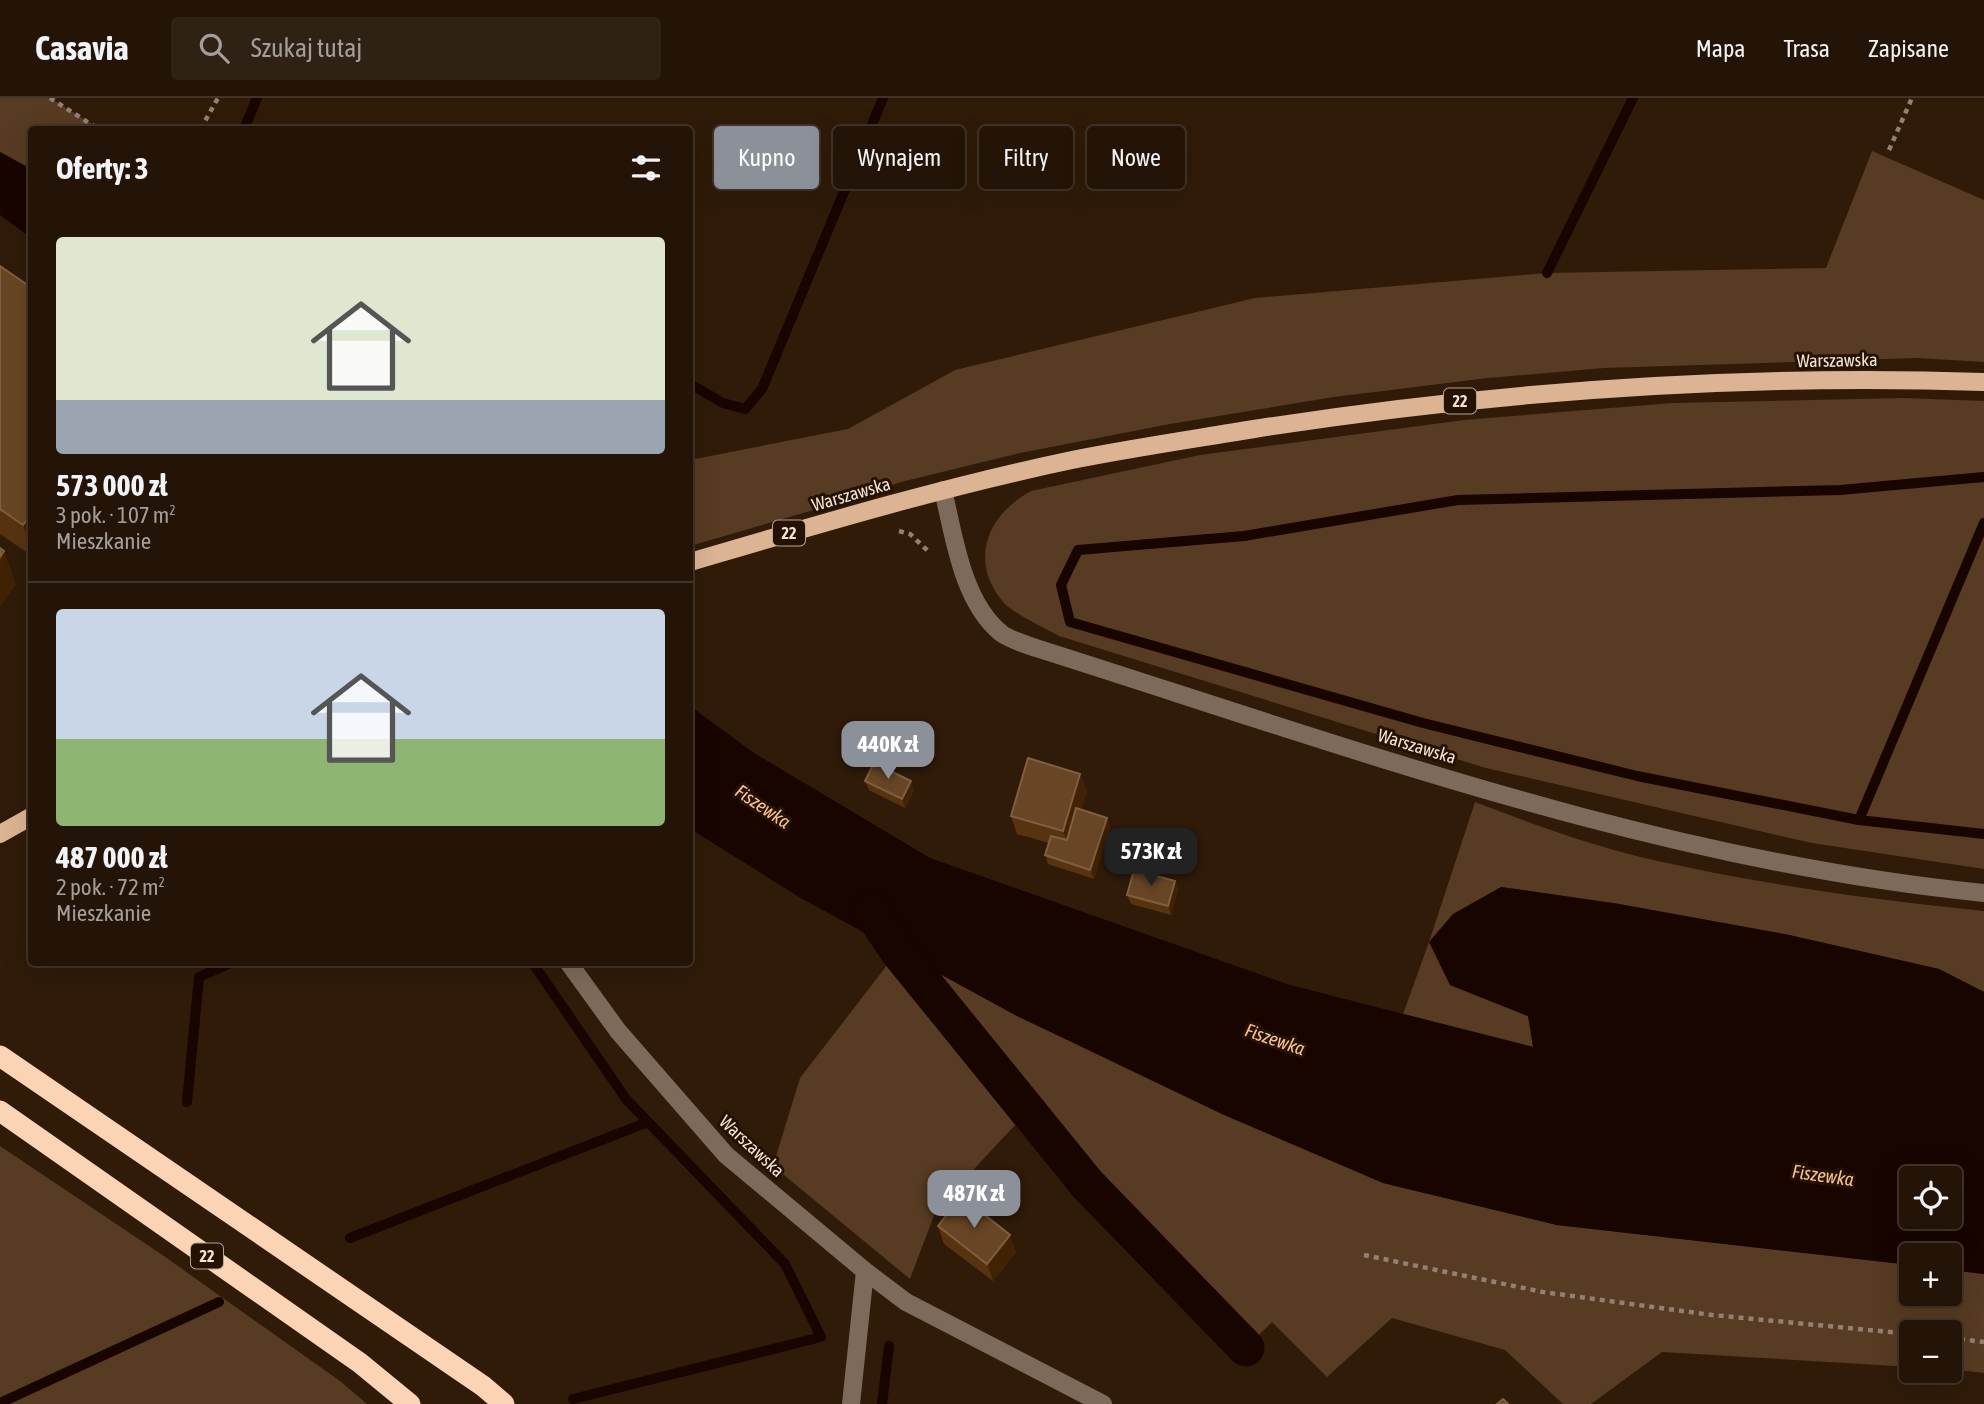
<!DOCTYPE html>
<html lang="pl">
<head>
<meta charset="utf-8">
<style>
	body { margin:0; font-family:"Asap Condensed",sans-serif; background:#302115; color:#f1f3f6; height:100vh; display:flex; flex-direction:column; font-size:26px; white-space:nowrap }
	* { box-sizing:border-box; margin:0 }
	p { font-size:23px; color:#a39e9b }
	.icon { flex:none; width:38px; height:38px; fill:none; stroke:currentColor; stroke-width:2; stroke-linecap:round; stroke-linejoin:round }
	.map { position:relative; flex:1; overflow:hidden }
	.panel { position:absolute; left:28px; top:28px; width:665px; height:840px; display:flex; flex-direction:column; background:#241407; border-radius:7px; box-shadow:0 7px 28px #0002,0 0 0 2px #413328 }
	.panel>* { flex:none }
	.top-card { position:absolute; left:714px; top:28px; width:665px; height:63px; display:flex; gap:14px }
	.fabs { position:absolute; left:1899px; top:1068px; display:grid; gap:14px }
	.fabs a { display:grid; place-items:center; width:63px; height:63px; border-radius:7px; background:#241407; box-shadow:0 7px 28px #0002,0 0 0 2px #413328; font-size:35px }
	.price { position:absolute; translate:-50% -60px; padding:0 16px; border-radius:14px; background:#8c9099; color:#fff; font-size:23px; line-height:46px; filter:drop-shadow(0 2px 4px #0008) }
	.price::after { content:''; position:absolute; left:50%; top:42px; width:21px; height:16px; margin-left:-10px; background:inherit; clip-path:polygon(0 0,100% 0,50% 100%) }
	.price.active { background:#222; color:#fff }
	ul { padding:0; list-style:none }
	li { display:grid; align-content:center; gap:14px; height:371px; padding:0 28px }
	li+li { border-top:2px solid #413328 }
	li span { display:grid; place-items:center; height:217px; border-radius:7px; color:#555 }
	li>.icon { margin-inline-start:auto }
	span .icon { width:126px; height:126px; fill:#fffc; stroke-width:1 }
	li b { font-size:30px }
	h2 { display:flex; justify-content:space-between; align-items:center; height:84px; padding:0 28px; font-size:30px }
	.pill { padding:0 24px; border-radius:7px; background:#241407; box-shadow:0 7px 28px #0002,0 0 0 2px #413328; font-size:24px; line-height:63px }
	.pill.active { background:#8c9099; color:#fff }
	header { display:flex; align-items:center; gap:42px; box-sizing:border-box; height:98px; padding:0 35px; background:#241407; border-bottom:2px solid #413328 }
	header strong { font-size:33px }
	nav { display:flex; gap:38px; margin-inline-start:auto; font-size:24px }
	.search { width:490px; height:63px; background:#302115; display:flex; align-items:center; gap:18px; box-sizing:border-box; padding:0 24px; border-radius:7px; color:#a39e9b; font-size:26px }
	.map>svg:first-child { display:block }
</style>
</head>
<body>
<header>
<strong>Casavia</strong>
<div class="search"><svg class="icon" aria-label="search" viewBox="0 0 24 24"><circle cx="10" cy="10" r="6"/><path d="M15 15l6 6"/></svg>Szukaj tutaj</div>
<nav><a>Mapa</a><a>Trasa</a><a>Zapisane</a></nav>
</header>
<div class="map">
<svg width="1984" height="1306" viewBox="0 0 1984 1306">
	<rect width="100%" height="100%" fill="#301b09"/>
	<path fill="#573b22" d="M0,0H50L100,31L32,32L31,71L0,54Z
		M1872,53L1984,102V264L1917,260L1604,270L1488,280L1334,299L1170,326L1020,355L901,384L851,401L690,448V362L848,331L955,272L1255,200L1547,175L1826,170Z
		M1904,300L1984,303V771L1812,745L1486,670L1059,538C1046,531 1013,515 1004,505C968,463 987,417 1031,393L1200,357L1464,322L1673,305Z
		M1475,704C1532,726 1598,750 1658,763C1765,787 1875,802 1984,813V894L1939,871L1789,837L1619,806L1501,789L1450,887L1528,918L1534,949L1403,916L1429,844Z
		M898,853L1017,918L1383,1085L1557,1127L1911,1167V1195H1950V1172L1984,1176V1275L1950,1271V1234H1911V1269L1662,1254L1591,1306H1563L1505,1252L1392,1220L1327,1279L1272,1224L1246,1250L1087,1086L1028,1013L936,1112L910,1181L773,1068L800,980Z
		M0,1048L161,1156L340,1283L367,1306H0Z"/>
	<path fill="#180500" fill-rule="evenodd" d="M0,54L31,71V140L0,117Z
		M690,608L754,655L930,760L1290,887L1533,949L1528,918L1450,887L1429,844L1453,816L1501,789L1619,806L1789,837L1939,871L1984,894V1176L1950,1172V1157H1911V1167L1557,1127L1383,1085L1224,1017L1017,918L799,799L697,735L690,729ZM1911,1080H1950V1118H1911Z"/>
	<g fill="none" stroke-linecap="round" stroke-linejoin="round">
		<path stroke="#180500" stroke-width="10" d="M249,32L245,29L257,0
			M1547,175L1633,0
			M690,286L723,305L745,311L762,291L883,0
			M1984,379L1840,392L1458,402L1244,438L1078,452L1061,487L1070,524L1423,625L1637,678L1859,722L1984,736
			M1859,722L1984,425
			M532,864L626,1001L785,1166L821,1239L573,1301
			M187,1004L199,879L233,864
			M350,1140L648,1024
			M0,1305L219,1204
			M882,1306L889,1248"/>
		<path stroke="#180500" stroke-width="37" d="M871,813L898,853L1087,1086L1246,1250"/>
		<path stroke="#928072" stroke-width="4.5" stroke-dasharray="5 5" stroke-linecap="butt" d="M50,0L100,32
			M203,32L204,25L218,0
			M1889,52L1912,0
			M899,433L910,436L928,453
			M1364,1157L1543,1194L1712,1217L1911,1236
			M1950,1240L1984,1244"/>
		<path stroke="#7d6a5b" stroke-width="18" d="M943,392C954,438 962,503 1001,535C1010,542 1025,546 1036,550C1346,648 1658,763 1984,795
			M568,864L618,933L726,1057L865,1173L906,1204L1103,1306
			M851,1306L865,1173"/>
		<path stroke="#dcb494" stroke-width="18" d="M690,464C816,427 943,389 1072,362C1132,350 1194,341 1254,331C1496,293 1739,276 1984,284
			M0,736L32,718"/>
		<path stroke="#fbd3b5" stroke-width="21" d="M0,958L483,1288L504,1306
			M0,1013L360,1265L410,1306"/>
	</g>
	<path fill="#58330f" d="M0,168L32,190V458L0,436Z
		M1080,676L1087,694L1081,711L1110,729L1094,781L1048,766L1045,757L1049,745L1017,736L1011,718Z
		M865,683L914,692L905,710L869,692Z
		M1175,783L1178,792L1171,817L1131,806L1127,797Z
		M938,1128L1016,1154L993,1183L944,1146Z"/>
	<path fill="#412204" d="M32,415V450L23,427Z
		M4,453L16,486L0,509V459Z
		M1080,676L1087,694L1070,751L1063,733Z
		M911,683L914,692L905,710L902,701Z
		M1107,720L1110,729L1094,781L1090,772Z
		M1175,783L1178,792L1171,817L1168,808Z
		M1010,1137L1016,1154L993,1183L987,1166Z"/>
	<path fill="#684625" stroke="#7e5f40" stroke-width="2" d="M0,168L32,190V415L23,427L0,411Z
		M0,450L4,453L0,459Z
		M1028,660L1080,676L1063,733L1011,718Z
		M874,665L911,683L902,701L865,683Z
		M1076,710L1107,720L1090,772L1045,757L1051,738L1067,742Z
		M1134,772L1175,783L1168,808L1127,797Z
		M961,1098L1010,1137L987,1166L938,1128Z
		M1503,1301L1508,1306H1497Z"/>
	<g text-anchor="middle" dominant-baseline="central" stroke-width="6" stroke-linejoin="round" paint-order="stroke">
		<g fill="#261202" stroke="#b4a497" stroke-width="2">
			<rect x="1444" y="290.5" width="32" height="25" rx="5"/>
			<rect x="773" y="422.5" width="32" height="25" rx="5"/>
			<rect x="191" y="1145.5" width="32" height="25" rx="5"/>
		</g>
		<g font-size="16" font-weight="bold" fill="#f1e3d7">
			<text x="1460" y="303">22</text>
			<text x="789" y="435">22</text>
			<text x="207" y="1158">22</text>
		</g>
		<g font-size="18" fill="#f1e3d7" stroke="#261202">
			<text transform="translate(1837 262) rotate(-1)">Warszawska</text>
			<text transform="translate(851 396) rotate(-16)">Warszawska</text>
			<text transform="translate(1417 648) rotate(17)">Warszawska</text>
			<text transform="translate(752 1048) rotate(43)">Warszawska</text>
		</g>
		<g font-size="19" font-style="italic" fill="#f7c196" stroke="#261202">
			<text transform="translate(763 708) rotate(34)">Fiszewka</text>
			<text transform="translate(1275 941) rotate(19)">Fiszewka</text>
			<text transform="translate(1823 1077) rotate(8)">Fiszewka</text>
		</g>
	</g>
</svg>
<div class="fabs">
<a><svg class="icon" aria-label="locate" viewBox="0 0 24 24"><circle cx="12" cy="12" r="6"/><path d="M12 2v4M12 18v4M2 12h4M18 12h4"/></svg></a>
<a>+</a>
<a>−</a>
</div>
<b class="price" style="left:888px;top:683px">440K zł</b>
<b class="price active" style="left:1151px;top:790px">573K zł</b>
<b class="price" style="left:974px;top:1132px">487K zł</b>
<div class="top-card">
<a class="pill active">Kupno</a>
<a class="pill">Wynajem</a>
<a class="pill">Filtry</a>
<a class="pill">Nowe</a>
</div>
<section class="panel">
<h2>Oferty: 3<svg class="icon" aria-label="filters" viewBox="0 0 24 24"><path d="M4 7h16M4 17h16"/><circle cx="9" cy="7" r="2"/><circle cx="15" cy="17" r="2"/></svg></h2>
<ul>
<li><span style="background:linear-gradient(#dfe7d0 75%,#9aa5b1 0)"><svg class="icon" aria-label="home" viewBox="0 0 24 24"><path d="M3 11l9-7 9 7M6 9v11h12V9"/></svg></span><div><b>573 000 zł</b><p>3 pok. · 107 m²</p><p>Mieszkanie</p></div></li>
<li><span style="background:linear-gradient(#c9d6e8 60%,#8fb573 0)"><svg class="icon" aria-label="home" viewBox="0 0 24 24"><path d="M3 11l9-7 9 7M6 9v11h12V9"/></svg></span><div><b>487 000 zł</b><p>2 pok. · 72 m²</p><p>Mieszkanie</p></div></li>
</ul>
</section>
</div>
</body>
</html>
